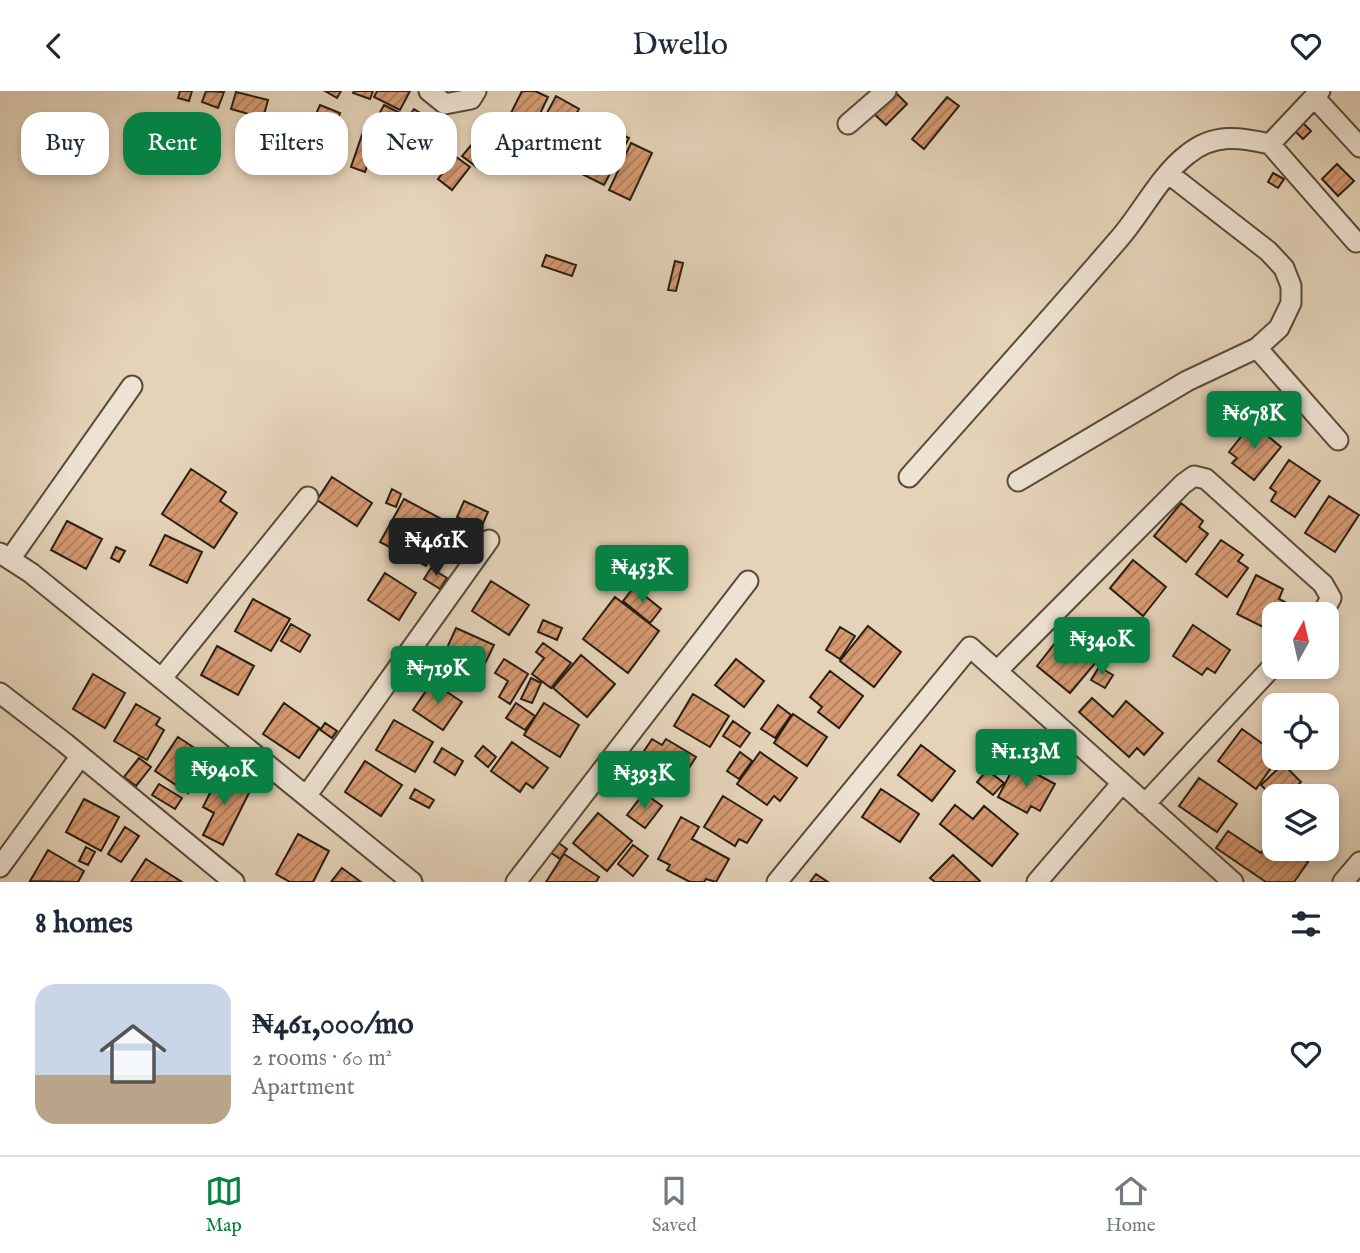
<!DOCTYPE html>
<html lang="en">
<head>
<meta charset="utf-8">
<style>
	body { margin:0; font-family:"IM FELL English",serif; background:#f2f2f3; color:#1f2937; height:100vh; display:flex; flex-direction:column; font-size:26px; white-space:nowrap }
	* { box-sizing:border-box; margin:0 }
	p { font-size:23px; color:#747a83 }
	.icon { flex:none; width:38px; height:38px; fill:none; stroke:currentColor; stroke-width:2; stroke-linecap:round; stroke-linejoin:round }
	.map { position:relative; height:791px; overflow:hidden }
	.panel { display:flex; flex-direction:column; background:#fff; flex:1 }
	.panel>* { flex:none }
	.banner { position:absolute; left:21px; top:21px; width:700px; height:63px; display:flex; gap:14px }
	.needle { width:46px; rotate:8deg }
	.controls { position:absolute; left:1262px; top:511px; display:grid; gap:14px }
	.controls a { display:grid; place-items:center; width:77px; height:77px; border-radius:14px; background:#fff; box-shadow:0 4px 10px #0003; font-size:35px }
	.price { position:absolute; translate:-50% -60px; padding:0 16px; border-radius:7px; background:#0b8043; color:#fff; font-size:23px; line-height:46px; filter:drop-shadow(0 2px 4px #0008) }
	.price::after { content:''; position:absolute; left:50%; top:42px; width:21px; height:16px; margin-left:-10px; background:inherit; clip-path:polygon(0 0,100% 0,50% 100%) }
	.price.active { background:#222; color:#fff }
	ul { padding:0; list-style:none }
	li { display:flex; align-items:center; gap:21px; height:175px; padding:0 35px }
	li+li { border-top:2px solid #e0e1e3 }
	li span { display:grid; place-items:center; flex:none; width:196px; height:140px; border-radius:21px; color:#555 }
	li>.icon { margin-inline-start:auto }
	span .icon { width:84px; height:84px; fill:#fffc; stroke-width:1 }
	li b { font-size:30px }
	h2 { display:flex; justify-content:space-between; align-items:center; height:84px; padding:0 35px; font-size:30px }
	.tag { padding:0 24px; border-radius:21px; background:#fff; box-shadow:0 4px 10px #0003; font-size:24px; line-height:63px }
	.tag.active { background:#0b8043; color:#fff }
	header { display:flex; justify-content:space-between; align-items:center; height:91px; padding:0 35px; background:#fff; font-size:32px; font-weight:600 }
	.dock { display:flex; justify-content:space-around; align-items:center; height:98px; border-top:2px solid #e0e1e3; background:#fff; font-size:19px; color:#747a83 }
	.dock a { display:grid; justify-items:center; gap:4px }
	.dock .active { color:#0b8043 }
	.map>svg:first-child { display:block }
</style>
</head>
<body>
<header><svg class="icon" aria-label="back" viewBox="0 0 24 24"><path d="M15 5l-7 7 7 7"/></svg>Dwello<svg class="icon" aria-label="heart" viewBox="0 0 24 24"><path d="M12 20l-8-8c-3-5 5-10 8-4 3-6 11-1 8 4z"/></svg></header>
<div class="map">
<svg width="1360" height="791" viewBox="0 0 1360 791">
	<defs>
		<pattern id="building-hatch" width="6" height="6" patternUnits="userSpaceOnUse" patternTransform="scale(1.75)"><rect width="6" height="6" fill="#d69971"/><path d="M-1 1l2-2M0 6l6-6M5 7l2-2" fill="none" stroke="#ae7c5b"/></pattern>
	</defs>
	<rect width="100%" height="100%" fill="#e5d3b9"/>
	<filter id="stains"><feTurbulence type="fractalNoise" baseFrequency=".00286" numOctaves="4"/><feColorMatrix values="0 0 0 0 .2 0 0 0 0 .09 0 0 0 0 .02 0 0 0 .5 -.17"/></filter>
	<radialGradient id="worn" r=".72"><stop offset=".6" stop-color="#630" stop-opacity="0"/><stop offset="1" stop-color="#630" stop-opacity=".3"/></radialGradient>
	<path fill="url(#building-hatch)" stroke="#2a1e10" stroke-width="2" d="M180,0H192L189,10L178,7Z
		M206,0L224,1L218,17L202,11Z
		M325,0H341L337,7Z
		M354,0H373L370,8L353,2Z
		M377,0H410L400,19L374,6Z
		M522,0H535L548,6L527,50L503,38Z
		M894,0L907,13L886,34L872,21Z
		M236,1L268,9L263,27L231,18Z
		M556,5L579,18L554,62L532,50Z
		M947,6L959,15L924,58L912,48Z
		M320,14L340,22L337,31L316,23Z
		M384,14L400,22L393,36L377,27Z
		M414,18L428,27L417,43L403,34Z
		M273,24L290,31L283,49L265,42Z
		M1299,28L1311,40L1303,48L1291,36Z
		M607,36L629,47L604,94L582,83Z
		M364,38L378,43L365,81L351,76Z
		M479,45L490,54L474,74L462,65Z
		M631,52L652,62L630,109L609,99Z
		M491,54L499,60L483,81L475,75Z
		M377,60L391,68L384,80L371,73Z
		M455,65L470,76L452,99L438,88Z
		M1337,73L1354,90L1338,105L1322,88Z
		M1273,82L1284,88L1278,97L1268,91Z
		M546,164L576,174L572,185L542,175Z
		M675,170L683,172L676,200L668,199Z
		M1252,332L1281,356L1254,389L1232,372L1237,367L1229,361Z
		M1289,369L1320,390L1295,426L1271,410L1276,401L1270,397Z
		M191,378L226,401L220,410L237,422L214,457L162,423Z
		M332,386L372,412L357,435L317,409Z
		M392,398L401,403L396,416L386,412Z
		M1329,405L1359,424L1335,461L1305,442Z
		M404,408L449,432L426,475L380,451Z
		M464,410L488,421L481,437L457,426Z
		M1181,412L1203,430L1199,436L1208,443L1186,471L1154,445Z
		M67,430L102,448L86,478L51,459Z
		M165,444L202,461L187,492L150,474Z
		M1221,449L1243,464L1238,470L1248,477L1227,506L1196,483Z
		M116,456L125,460L119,471L111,467Z
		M1133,469L1166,496L1143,525L1110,497Z
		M431,477L447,487L440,498L424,488Z
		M385,482L416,502L399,529L368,509Z
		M1256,484L1283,498L1279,508L1285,511L1279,523H1274V533L1271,540L1237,523Z
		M491,490L529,514L509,544L472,520Z
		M634,496L661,518L650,532L623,510Z
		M615,506L659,540L628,582L583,548Z
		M253,508L290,528L271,560L235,540Z
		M543,529L562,537L557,549L538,541Z
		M291,533L310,544L300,561L281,550Z
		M1193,534L1230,559L1215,582L1207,577L1202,584L1173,565Z
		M868,535L901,561L874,596L840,570Z
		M840,536L855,545L840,568L826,559Z
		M456,537L494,554L478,587L441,570Z
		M1068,547L1097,570L1070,602L1037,575L1055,552L1061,556Z
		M543,552L571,572L551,597L532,583L544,567L536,561Z
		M217,555L254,575L238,604L201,584Z
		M581,564L615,593L587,626L553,597Z
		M504,568L528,583L510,613L499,606L508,590L495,582Z
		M736,568L764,590L744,616L715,594Z
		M1099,576L1113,584L1105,597L1091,589Z
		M830,580L863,605L839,637L818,621L822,616L810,606Z
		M93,583L125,602L105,637L73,618Z
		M531,587L541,592L532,612L521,608Z
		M432,591L462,611L443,639L413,619Z
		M693,603L729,625L710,656L674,635Z
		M1092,607L1113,626L1126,610L1163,642L1144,664L1137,657L1129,666L1079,621Z
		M284,612L321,638L325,632L337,640L332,647L319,638L299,667L263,643Z
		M516,612L535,625L525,639L506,627Z
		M544,612L579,634L560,666L524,644Z
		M136,613L160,627L156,634L164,639L147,669L114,650Z
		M778,614L791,624L775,647L761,638Z
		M793,623L827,646L807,675L774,652Z
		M394,629L433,651L415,681L376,659Z
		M733,630L750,642L740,656L723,645Z
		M1242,638L1274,661V667H1278L1256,698L1218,670Z
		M178,646L211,668L188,702L155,680Z
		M652,648L662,654L666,648L696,666L676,697L636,672Z
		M512,651L548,677L533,697L526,692L520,701L491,680Z
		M921,654L955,680L932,710L898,684Z
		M483,655L496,666L488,676L475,665Z
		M442,657L463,670L455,684L434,671Z
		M740,661L752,670L739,688L727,680Z
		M760,661L797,687L780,710L774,705L767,714L737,693Z
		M139,667L151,676L136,695L124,686Z
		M365,670L402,694L381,725L345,701Z
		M1016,672L1055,693L1040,720L1031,715L1027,722L998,706Z
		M1283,673L1301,691L1286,705H1274V707L1261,694Z
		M987,679L1004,692L993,704L977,691Z
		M220,682L251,698L223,754L203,744L214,722L203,716Z
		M1199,687L1237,713L1217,741L1179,715Z
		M159,693L182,707L175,718L152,704Z
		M415,698L434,709L429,717L410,707Z
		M881,698L919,723L900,751L862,726Z
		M644,702L662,715L645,737L627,724Z
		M723,705L762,729L747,752L739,748L735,755L704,736Z
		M84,708L119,726L101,760L66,741Z
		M955,714L973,728L984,715L1018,743L992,775L940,733Z
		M598,722L632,750L607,780L573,752Z
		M681,726L699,736L692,748L729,768L716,791L706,788L704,791H690L667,779L670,774L658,768Z
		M125,736L139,745L121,771L108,763Z
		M1228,740L1261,762L1271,746L1274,748V758H1289L1308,771L1294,791H1266L1216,757Z
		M298,743L329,760L313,791H290L276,783Z
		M553,748L567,758L560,768L546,758Z
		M633,754L648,765L633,785L618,773Z
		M86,756L95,761L88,774L79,770Z
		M48,759L84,780L78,791L30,790Z
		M564,763L599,786L596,791H546Z
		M953,764L980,790L979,791H935L930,787Z
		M146,768L182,791H131Z
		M342,777L361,791H331Z
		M816,783L828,791H810Z"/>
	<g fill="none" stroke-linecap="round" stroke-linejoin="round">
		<defs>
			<path id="minor" d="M429,0L445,13L471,8L476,0
				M1314,6L1360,56
				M848,33L886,0
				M1270,53L1356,151
				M1257,257L1338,349
				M909,386C979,307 1049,229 1118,149C1142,122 1159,85 1188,63C1214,42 1240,46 1270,53L1320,0
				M1018,390L1187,290L1257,257L1279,237L1291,212V195L1284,177L1268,160L1169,83
				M0,462L31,482L412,791
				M10,468L132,295
				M997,580L1183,393L1194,385L1206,388L1323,493L1331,507L1322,523
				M162,587L308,406
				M0,602L65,652L234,791
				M307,704L489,449
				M1145,713L1274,574
				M0,776L80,666
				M516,791L748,490
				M777,791L970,556L1233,791
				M1037,791L1122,692
				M1343,791L1360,771"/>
		</defs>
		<use href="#minor" stroke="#594b3a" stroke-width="23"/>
		<use href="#minor" stroke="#eee2d2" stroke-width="19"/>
	</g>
	<rect width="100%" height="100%" filter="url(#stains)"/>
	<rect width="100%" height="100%" fill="url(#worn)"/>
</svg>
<div class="controls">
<a><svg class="needle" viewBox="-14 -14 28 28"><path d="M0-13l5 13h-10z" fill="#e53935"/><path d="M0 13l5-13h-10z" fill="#747a83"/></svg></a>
<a><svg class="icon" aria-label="locate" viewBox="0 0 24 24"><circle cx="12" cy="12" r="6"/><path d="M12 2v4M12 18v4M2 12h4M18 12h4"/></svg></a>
<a><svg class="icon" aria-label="layers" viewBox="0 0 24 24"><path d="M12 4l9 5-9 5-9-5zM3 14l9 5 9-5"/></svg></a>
</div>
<b class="price" style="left:1254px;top:360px">₦678K</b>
<b class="price active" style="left:436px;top:487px">₦461K</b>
<b class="price" style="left:642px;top:514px">₦453K</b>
<b class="price" style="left:1102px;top:586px">₦340K</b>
<b class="price" style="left:438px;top:615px">₦719K</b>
<b class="price" style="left:1026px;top:698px">₦1.13M</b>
<b class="price" style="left:224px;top:716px">₦940K</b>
<b class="price" style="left:644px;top:720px">₦393K</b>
<div class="banner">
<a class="tag">Buy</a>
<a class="tag active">Rent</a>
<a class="tag">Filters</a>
<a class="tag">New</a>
<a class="tag">Apartment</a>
</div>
</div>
<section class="panel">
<h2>8 homes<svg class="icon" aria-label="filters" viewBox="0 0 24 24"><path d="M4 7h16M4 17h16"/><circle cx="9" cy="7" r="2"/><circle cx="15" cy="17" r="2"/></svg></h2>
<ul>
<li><span style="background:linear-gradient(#c9d6e8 65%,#b9a48a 0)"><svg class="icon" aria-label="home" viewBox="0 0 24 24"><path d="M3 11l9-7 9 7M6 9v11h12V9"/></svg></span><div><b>₦461,000/mo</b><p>2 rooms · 60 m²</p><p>Apartment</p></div><svg class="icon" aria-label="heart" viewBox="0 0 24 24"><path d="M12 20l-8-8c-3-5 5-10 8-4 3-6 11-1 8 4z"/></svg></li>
</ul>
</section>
<nav class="dock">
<a class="active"><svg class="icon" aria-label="map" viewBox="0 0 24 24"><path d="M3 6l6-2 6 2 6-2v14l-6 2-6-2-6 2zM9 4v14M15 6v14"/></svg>Map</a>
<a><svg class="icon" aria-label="saved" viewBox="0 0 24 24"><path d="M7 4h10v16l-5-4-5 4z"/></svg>Saved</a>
<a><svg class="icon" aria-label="home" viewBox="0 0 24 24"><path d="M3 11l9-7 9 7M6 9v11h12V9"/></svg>Home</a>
</nav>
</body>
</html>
